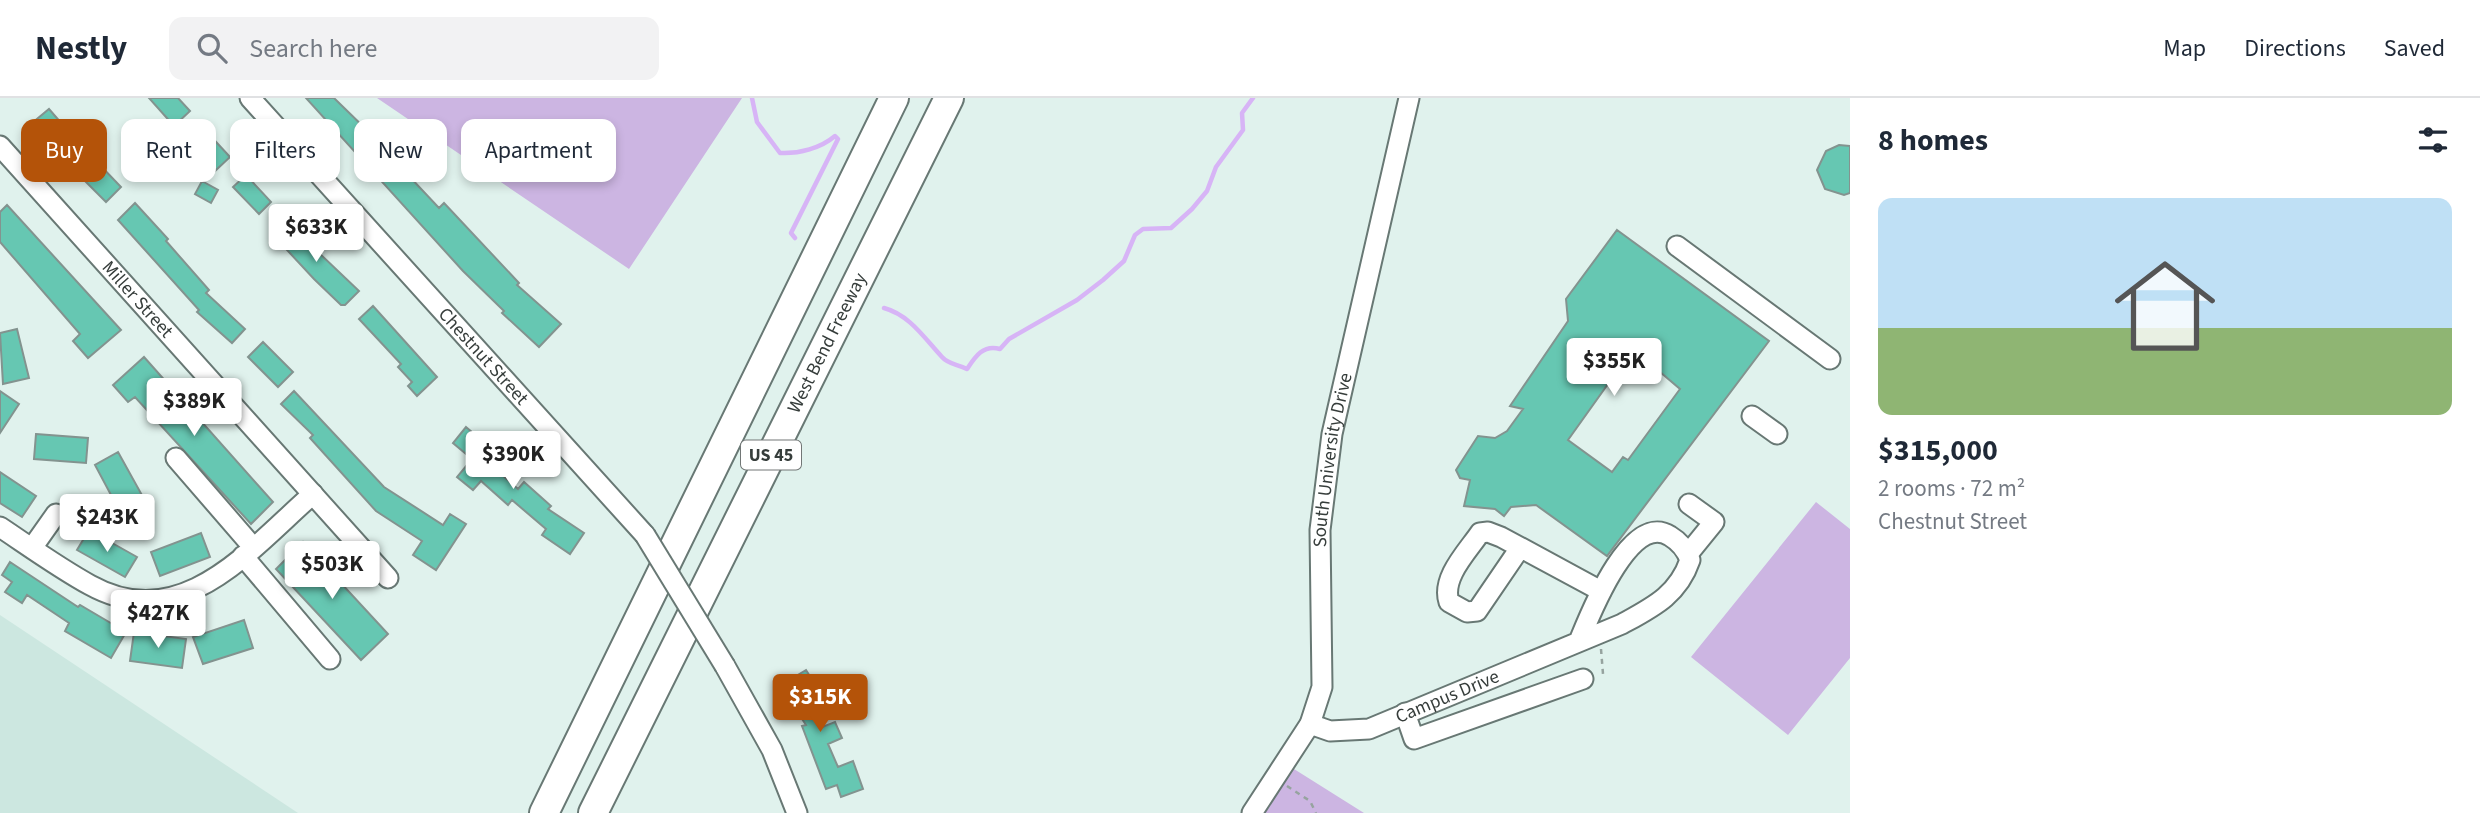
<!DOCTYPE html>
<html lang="en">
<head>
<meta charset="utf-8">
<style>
	body { margin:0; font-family:"Source Sans 3",sans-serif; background:#f2f2f3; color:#1f2937; height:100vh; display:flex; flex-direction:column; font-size:26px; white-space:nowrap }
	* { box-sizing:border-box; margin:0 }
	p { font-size:23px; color:#747a83 }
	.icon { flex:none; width:38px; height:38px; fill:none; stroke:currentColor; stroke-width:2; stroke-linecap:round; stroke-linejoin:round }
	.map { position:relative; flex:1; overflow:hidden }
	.details { display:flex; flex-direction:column; background:#fff; width:630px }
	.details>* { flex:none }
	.top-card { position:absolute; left:21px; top:21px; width:665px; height:63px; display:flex; gap:14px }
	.price { position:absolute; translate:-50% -60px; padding:0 16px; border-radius:7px; background:#fff; color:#222; font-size:23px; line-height:46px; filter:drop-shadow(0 2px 4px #0008) }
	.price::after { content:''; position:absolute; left:50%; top:42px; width:21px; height:16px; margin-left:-10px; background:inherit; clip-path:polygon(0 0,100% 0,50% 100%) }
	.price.selected { background:#b45309; color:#fff }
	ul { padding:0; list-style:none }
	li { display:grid; align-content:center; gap:14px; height:371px; padding:0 28px }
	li+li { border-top:2px solid #e0e1e3 }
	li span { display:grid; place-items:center; height:217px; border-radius:14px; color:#555 }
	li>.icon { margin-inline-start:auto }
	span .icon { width:126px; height:126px; fill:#fffc; stroke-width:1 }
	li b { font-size:30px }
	h2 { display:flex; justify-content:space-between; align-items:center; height:84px; padding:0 28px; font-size:30px }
	.pill { padding:0 24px; border-radius:14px; background:#fff; box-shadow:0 4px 10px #0003; font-size:24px; line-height:63px }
	.pill.selected { background:#b45309; color:#fff }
	header { display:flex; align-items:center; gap:42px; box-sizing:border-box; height:98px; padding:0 35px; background:#fff; border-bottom:2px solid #e0e1e3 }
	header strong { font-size:33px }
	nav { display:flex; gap:38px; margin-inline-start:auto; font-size:24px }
	.search { width:490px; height:63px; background:#f2f2f3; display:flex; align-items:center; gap:18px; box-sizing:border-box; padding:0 24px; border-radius:14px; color:#747a83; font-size:26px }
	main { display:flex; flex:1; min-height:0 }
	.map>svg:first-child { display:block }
</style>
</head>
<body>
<header>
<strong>Nestly</strong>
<div class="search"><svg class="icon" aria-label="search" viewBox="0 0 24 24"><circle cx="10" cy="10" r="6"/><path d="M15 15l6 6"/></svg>Search here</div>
<nav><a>Map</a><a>Directions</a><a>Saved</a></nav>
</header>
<main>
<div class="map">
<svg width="1850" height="715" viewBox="0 0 1850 715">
	<rect width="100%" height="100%" fill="#e0f2ed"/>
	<path fill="#cce7e0" d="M0,517L298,715H0Z"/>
	<path fill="#ccb5e2" d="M377,0H742L629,171Z
		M1816,404L1850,431V560L1788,637L1691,559Z
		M1294,671L1364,715H1265Z"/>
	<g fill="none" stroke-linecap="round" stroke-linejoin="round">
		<path stroke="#d7b4f6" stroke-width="4.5" d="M752,0L757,24L780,55C799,56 821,50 835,38L838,41L791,135L795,140
			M884,210C910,217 925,241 942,259C949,267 958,266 967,271C975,259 983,246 1000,251L1009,241L1077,202L1103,182L1124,163L1135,137L1143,131L1171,130L1192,111L1207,93L1216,69L1243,32L1242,15L1253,0"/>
	</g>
	<path fill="#66c7b2" stroke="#83938f" stroke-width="2" fill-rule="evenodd" d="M149,0H178L190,13L174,28Z
		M306,0H334L374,39L380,33L392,46L384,53L407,78L408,77L439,110L444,105L519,185L517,187L561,226L539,249L502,215L504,213L463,173Z
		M49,11L75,41L58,55L32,25Z
		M91,27L102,39L88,51L77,39Z
		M206,33L230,59L215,73L190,48Z
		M1839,47L1850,48V95L1844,97L1825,91L1817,72L1826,53Z
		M96,63L121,89L106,104L80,78Z
		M246,77L271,104L259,116L233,89Z
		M202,83L218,92L211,105L195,96Z
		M135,105L168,141L166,143L209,192L206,195L245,231L232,245L197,214L199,212L118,122Z
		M7,107L121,232L88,260L73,243L80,236L0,144V114Z
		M290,122L320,152L318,154L359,193L345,207H341L314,181L274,138Z
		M1617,132L1769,243L1607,458L1536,407L1511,409L1504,418L1495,411L1464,408L1470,382L1460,380L1456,372L1478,338L1495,340L1507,333L1523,311L1510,308L1568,223L1566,201ZM1633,251L1680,291L1628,362L1623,359L1612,374L1568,342Z
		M373,208L437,279L417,298L408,288L412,284L398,269L401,266L359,221Z
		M17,231L29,280L3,286L0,235Z
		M263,244L293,274L278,289L248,259Z
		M144,259L273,404L251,426L135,299L128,304L113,287Z
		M0,293L19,306L0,335Z
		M294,293L384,389L443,427L450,416L466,426L436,472L413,457L422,443L376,413L310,340L313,337L281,306Z
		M466,329L501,359L493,369L518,391L524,384L551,408L548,411L584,435L570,456L542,437L546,431L512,402L508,407L481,383L473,392L457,379L472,361L453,345Z
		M36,336L88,340L86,365L34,361Z
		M118,354L143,399L119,412L95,367Z
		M0,374L36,398L22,419L0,405Z
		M89,432L137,459L125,479L77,452Z
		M201,435L210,459L160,478L151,454Z
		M303,444L388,536L361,562L276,471Z
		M10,464L78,509L80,507L126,534L111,560L65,533L69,525L27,497L22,505L5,494L12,484L2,477Z
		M244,522L253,550L203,566L193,539Z
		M134,534L186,541L182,570L130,563Z
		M806,572L826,604L813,612L820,630L835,624L842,640L828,646L838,669L853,663L863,691L841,699L837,687L826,691L802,628L806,627L778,584L789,578L791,581Z"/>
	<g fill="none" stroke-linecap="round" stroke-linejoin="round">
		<defs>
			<g id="minor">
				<path id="s1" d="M250,0L645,437"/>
				<path id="s2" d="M0,48L388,480"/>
				<path d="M1677,148L1830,261"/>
				<path d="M1752,318L1777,336"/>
				<path d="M176,360L253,449"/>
				<path d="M0,429C30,449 59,470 90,487C182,538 250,451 313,396"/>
				<path d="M32,450L56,416"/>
				<path d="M1520,450L1477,513L1467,514L1449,504C1441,480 1467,454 1480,435L1488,434L1501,439L1601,493"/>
				<path d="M1688,456L1714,424L1689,406"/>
				<path d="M243,458L330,561"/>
				<path d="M725,568L772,652L797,715"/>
				<path d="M1405,615L1414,641L1583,581"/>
				<path id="s3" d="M1310,626L1330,633L1369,631L1622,526C1653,509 1678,497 1690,462C1686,451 1680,444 1670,438C1631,413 1591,514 1580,541"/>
				<path id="s4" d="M1252,715L1310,626L1322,589L1320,432L1332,336L1409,0"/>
			</g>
			<g id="highway">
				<path d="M544,715L894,0"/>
				<path id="s5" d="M593,715L949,0"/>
			</g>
		</defs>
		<use href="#minor" stroke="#687874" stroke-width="23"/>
		<use href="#highway" stroke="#687874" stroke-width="32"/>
		<path stroke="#96a39f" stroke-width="2.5" stroke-dasharray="5 5" stroke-linecap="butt" d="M1601,551L1603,576
			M1287,688L1310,703L1316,715"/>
		<use href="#minor" stroke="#fff" stroke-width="19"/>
		<use href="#highway" stroke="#fff" stroke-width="28"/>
		<defs>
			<path id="minor-bridge" d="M645,437L725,568"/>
		</defs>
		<use href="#minor-bridge" stroke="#687874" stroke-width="23" stroke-linecap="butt"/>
		<use href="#minor-bridge" stroke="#fff" stroke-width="19"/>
	</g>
	<g text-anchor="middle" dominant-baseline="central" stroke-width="5" stroke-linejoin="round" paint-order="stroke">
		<rect fill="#fff" stroke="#727776" stroke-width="2" x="741" y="342.5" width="60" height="29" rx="5"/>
		<g font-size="18" font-weight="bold" fill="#363d3b">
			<text x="771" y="357">US 45</text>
		</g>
		<g font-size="19" fill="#363d3b" stroke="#fff">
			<text stroke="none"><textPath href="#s2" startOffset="206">Miller Street</textPath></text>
			<text stroke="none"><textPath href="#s5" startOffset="525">West Bend Freeway</textPath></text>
			<text stroke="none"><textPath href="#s1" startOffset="348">Chestnut Street</textPath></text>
			<text stroke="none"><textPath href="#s4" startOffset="373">South University Drive</textPath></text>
			<text stroke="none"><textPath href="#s3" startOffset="145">Campus Drive</textPath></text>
		</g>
	</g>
</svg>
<b class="price" style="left:316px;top:166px">$633K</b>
<b class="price" style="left:1614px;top:300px">$355K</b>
<b class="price" style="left:194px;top:340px">$389K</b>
<b class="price" style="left:513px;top:393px">$390K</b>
<b class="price" style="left:107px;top:456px">$243K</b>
<b class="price" style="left:332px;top:503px">$503K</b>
<b class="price" style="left:158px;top:552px">$427K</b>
<b class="price selected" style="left:820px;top:636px">$315K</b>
<div class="top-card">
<a class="pill selected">Buy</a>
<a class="pill">Rent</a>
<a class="pill">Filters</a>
<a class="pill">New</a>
<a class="pill">Apartment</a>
</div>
</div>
<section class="details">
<h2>8 homes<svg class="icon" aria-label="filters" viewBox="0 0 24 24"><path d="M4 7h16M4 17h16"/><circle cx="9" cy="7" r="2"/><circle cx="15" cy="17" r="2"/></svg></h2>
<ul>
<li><span style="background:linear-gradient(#bfe0f5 60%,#8fb573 0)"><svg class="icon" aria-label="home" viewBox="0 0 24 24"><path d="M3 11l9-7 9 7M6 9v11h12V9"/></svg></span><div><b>$315,000</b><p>2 rooms · 72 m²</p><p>Chestnut Street</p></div></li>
</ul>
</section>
</main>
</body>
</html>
